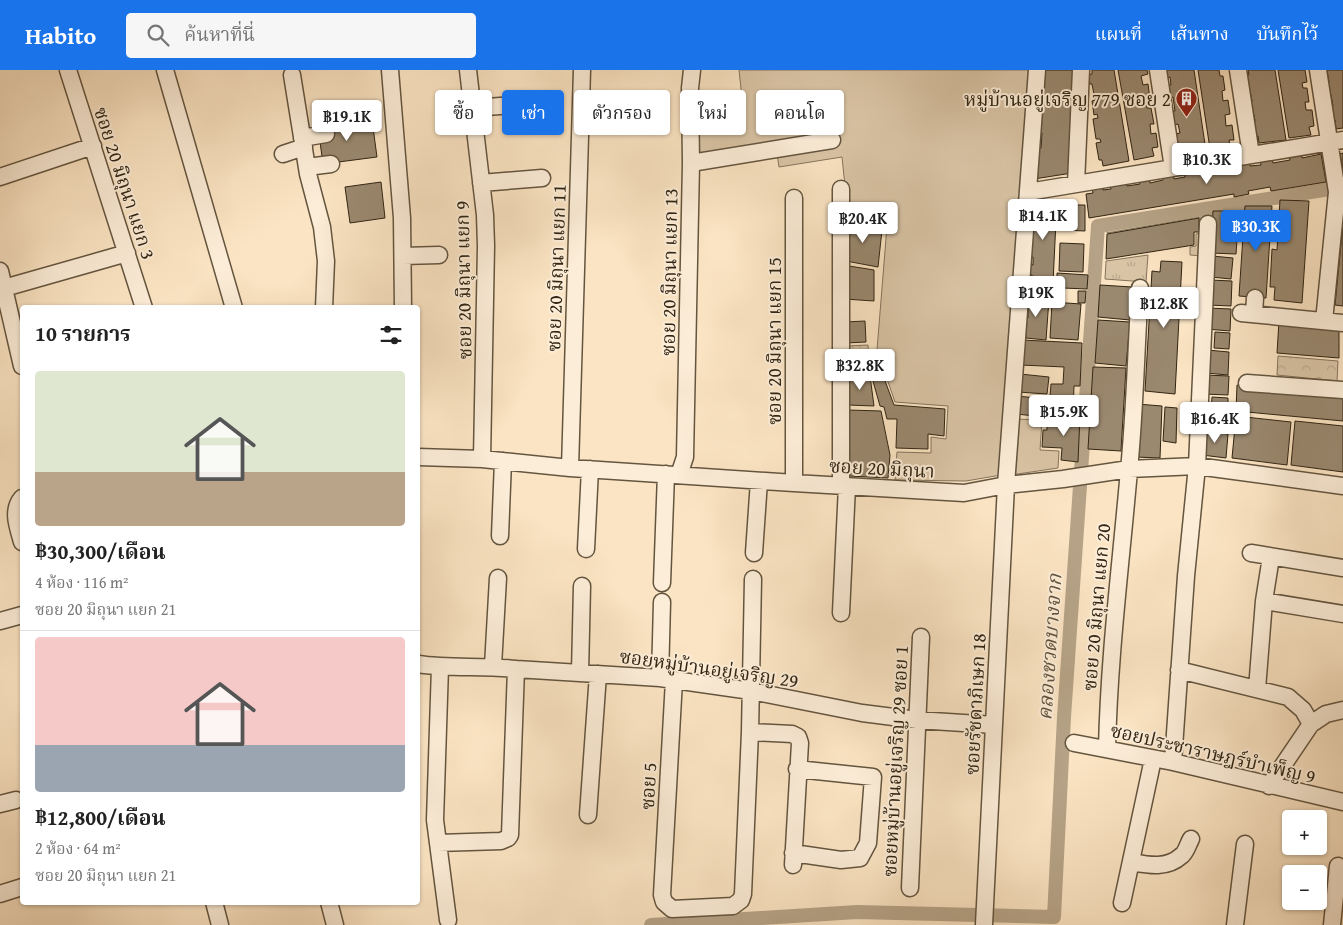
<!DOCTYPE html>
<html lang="th">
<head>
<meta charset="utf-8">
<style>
	body { margin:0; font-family:"Gentium Book Plus","Noto Serif Thai",serif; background:#f6f6f6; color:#222; height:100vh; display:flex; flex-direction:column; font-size:19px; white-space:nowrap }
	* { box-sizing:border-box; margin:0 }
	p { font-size:16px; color:#767676 }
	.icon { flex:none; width:28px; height:28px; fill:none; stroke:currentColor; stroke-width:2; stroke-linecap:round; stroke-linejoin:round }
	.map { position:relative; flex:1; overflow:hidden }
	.panel { position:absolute; left:20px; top:235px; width:400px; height:600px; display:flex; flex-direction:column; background:#fff; border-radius:5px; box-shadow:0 1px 4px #0004 }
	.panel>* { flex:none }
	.hud { position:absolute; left:435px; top:20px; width:475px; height:45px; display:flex; gap:10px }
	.fabs { position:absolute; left:1282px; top:740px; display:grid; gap:10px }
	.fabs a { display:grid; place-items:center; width:45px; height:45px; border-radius:5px; background:#fff; box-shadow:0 1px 4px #0004; font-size:25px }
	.price { position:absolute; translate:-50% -42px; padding:0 11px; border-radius:5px; background:#fff; color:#222; font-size:16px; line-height:32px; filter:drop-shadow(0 1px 2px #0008) }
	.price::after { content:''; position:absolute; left:50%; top:30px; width:15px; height:11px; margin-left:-8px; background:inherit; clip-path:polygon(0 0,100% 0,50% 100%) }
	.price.active { background:#1a73e8; color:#fff }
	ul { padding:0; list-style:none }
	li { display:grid; align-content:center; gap:10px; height:265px; padding:0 15px }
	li+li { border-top:1px solid #e0e0e0 }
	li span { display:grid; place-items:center; height:155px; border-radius:5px; color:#555 }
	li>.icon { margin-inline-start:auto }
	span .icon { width:90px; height:90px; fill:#fffc; stroke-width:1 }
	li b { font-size:21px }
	h2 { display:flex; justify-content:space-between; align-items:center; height:60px; padding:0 15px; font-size:21px }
	.pill { padding:0 18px; border-radius:5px; background:#fff; box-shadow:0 1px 4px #0004; font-size:18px; line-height:45px }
	.pill.active { background:#1a73e8; color:#fff }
	header { display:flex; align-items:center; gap:30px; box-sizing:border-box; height:70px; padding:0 25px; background:#1a73e8; color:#fff }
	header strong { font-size:24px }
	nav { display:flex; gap:28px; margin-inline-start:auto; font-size:18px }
	.search { width:350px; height:45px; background:#f6f6f6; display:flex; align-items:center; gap:12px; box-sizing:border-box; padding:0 18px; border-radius:5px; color:#767676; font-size:19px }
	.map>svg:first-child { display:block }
</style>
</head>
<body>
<header>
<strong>Habito</strong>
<div class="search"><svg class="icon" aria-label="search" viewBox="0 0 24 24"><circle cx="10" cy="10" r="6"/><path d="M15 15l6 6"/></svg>ค้นหาที่นี่</div>
<nav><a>แผนที่</a><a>เส้นทาง</a><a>บันทึกไว้</a></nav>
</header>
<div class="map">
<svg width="1343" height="855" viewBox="0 0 1343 855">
	<defs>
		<pattern id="grass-tufts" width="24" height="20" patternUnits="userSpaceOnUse" patternTransform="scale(1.25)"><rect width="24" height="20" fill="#d9c4a5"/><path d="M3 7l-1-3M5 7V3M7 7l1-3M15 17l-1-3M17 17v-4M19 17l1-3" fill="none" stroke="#bba88d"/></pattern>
		<pattern id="forest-crowns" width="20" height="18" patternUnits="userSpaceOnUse" patternTransform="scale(1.25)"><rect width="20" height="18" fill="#d9c4a5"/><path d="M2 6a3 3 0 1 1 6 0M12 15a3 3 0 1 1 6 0" fill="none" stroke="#bba88d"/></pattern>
	</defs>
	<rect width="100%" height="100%" fill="#fbe4c3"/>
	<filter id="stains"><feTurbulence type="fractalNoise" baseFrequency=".004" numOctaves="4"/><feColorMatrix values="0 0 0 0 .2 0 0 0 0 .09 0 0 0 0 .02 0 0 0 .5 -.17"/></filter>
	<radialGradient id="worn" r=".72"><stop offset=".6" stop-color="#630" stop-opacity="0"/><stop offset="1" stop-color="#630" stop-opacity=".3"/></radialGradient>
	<path fill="url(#grass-tufts)" stroke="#85745c" d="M1204,143L1202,186L1190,185V177L1196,176V164L1200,163V147L1107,163V159Z
		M1148,185L1146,212L1105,209L1106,191Z"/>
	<path fill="url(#forest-crowns)" stroke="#85745c" d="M868,275L870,302L846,303V276Z
		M1278,286L1338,291L1337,311L1277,305Z"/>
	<path fill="#d9c4a5" stroke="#85745c" d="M739,0H1029L1001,405L966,411L895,410L897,382L931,383V367L946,369L948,336L895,332L877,280L887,156L848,145L842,87L779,97L776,76L699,84L697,42L743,37Z
		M1015,349L1042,350L1040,380L1059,381L1058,398L1011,405Z"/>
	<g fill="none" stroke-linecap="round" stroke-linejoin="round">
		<path stroke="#b6a387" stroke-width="14" d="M651,855L857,842L1054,847L1064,647L1098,156L1343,117"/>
	</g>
	<path fill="#9a886f" stroke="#312513" d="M1040,0H1075L1072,103L1034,109L1036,78H1041L1042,63H1036V49H1042V42L1037,41Z
		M1092,0H1114L1129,91L1103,96L1102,90H1099L1096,73L1101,72L1100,69H1096L1093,49L1098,48L1097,44L1094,45L1092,31L1095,30L1092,14H1090L1088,5L1092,4Z
		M1118,0H1147L1148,4L1141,6L1143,15L1148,14L1150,29L1145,30L1147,38H1151L1154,54H1150L1151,64L1156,63L1158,77L1152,78L1154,86L1134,90Z
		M1166,0H1194L1206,81L1183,85L1182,78L1177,79L1175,64L1180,63L1178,54L1173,55L1171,42L1175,41L1173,27L1169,28L1167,15H1171L1170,7L1167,8Z
		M1198,0H1219L1220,6H1223L1225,20L1222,21L1223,31L1228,30L1230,44L1225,45L1226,56L1232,55L1234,70H1229L1230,76L1210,79Z
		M1248,0H1275L1286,70L1259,73L1258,66L1253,67L1251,51H1255L1254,45H1250L1248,32L1252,31L1250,21L1246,22L1243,6L1249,5Z
		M1278,0H1305L1307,12L1302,13L1303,18H1307L1309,32H1305L1306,40H1312L1314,56L1309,57L1311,65L1289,68Z
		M1324,0H1343V58L1336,59L1335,50L1331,51L1329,37L1333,36L1331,25L1327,26L1325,12H1329L1327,1H1324Z
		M372,50L377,87L323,94L318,57Z
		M1301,81L1302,88L1321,84L1326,112L1271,121L1270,117L1248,121L1249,124L1234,127V124L1089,148L1086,124L1093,123L1092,118L1103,116V120L1111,119L1110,114L1126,111L1127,116L1140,114L1139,110L1149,108L1150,113L1163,110V106L1173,104L1174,109L1185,107L1184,102L1200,99L1201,104L1207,103L1206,98L1219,96L1220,101L1234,98L1233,93L1249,91L1250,96L1261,95L1260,89L1272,87L1273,93L1290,90L1289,84Z
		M1343,83V101L1340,84Z
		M381,112L385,148L350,153L345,117Z
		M1036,129L1057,130L1053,213L1032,211V205H1028L1029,194L1033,195V187L1028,186L1029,167H1033V157L1031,142L1036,143Z
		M1280,130L1309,131L1302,233L1274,230L1275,217H1270L1272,179L1277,180Z
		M1061,135H1085V161L1061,160Z
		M1245,136H1272L1266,228L1239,226Z
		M1213,141H1239L1236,184L1211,183Z
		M1199,148V162H1194V175L1106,189L1107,164Z
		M845,150L882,160L878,197L846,191Z
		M1343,154V236L1335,235Z
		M1060,173L1084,174L1083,202L1059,201Z
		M1212,186L1233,188L1231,209L1211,207Z
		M1161,191L1182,192L1175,324L1145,321L1152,201L1160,202Z
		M843,195L874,200V231L844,229Z
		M1057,203L1088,205L1087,219L1063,218V213H1057Z
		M1210,210L1232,211L1231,236L1208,235Z
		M1100,215L1132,217L1130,250L1098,247Z
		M1078,221H1086L1085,233H1078Z
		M1029,227L1049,229L1046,270L1026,268V263L1023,262L1024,248H1028V240H1025L1026,230H1029Z
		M1052,232L1081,234L1078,270L1050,268Z
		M1207,238L1231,239L1230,261L1206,259Z
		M1098,250L1130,252L1126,296L1095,293Z
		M865,251L866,272L845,273V252Z
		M1279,251L1339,256V288L1277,283Z
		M1215,262L1230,263L1229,279L1214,278Z
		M1022,270L1082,273L1080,316H1074L1073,341L1049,339L1051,314H1063L1064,297L1021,295Z
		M1207,280L1229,282L1228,305L1206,303Z
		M872,292H878L894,335L945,339L944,366L928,364V379L896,378L897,349H887L884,337L880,336L873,311Z
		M1093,297L1126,298L1121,381L1088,379Z
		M1020,304L1049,307L1047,324L1018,322Z
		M1205,305L1229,306L1228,325L1204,324Z
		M870,306L874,336L848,335L847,307Z
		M1237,315L1343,322V351L1236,341Z
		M1017,326L1046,329L1045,347L1016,344Z
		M1212,327L1228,328V346L1211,344Z
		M1137,334L1162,336L1160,388L1135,387Z
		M1165,337L1177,338L1176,373L1163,371Z
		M848,340L881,341L890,385L888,408L849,406Z
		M1065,345H1080L1078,392L1061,390L1062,378L1042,377L1043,360H1047V349H1065Z
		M1236,346L1291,352L1287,395L1232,388Z
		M1214,348L1228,349L1227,361L1213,360Z
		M1295,351L1343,356V402L1291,395Z
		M1204,361L1228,364L1226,388L1202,385Z"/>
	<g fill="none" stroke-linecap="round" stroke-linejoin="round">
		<defs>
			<path id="minor" d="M68,0L144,238
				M165,0L234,238
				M390,0L402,148L403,238
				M468,0L485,145L486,176L482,389
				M1158,0L1173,98
				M1238,0L1251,85
				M1318,0L1337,122L1324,251
				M292,5L308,104L322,157L326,191L324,238
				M473,38L528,34
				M302,68L326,64
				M283,84L304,77
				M691,93L832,70
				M307,97L331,94
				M0,107L93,76
				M481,113L542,108
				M1076,114L1081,0
				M1028,122L1343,70
				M794,128V413
				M403,186L439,185
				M0,201L22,296
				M4,218L127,183
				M1241,243L1343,253
				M1254,244L1255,228
				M1247,313L1343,320
				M418,387L482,389L570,398L794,413L964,423L1006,415L1063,409L1129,399L1197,396L1343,416
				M570,398L582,0
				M679,405L685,387L691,93L690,18L692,0
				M841,416V119
				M22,428C11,441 18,457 22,472
				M500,466L503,391
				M586,479L590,399
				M754,483L759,411
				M1251,483L1343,498
				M662,513L666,404
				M1264,531L1343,544
				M841,543L847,416
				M0,551L22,545
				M418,594C450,599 483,595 516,599L660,608L751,621L862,643L917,650L994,655
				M493,596L498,508
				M440,597L435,750L448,850
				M1179,600L1288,627L1303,640L1311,654
				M580,603L582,516
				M660,608L662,532
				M674,610L662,825L664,832L672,839L733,836L741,830L743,824L750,662L753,509
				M1257,619L1264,531L1271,487
				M750,662L792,664L798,667L800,673L793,795
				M1074,673L1173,692L1343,732
				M1107,679C1109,585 1121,493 1129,400C1135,340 1136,279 1140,218
				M1173,692L1186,506L1197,396L1208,154
				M1269,716L1311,654L1326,644L1343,640
				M0,734L16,730
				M588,745L598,604
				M438,773L501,771L508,768L510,765L516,599
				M793,783L841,790L860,788L868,773L873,707L797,699
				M1131,792C1148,795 1167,799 1181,786C1186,783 1188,774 1191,769
				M910,818L921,567
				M0,824L22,817
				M214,832L220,855
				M329,832L335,855
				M1122,833L1153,689
				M984,855L1006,415L1037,0
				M1235,855L1245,774
				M1332,855L1338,796"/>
		</defs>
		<use href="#minor" stroke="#64553f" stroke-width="19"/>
		<use href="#minor" stroke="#fcedd8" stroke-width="16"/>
	</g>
	<defs>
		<symbol id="building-pin" viewBox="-11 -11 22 30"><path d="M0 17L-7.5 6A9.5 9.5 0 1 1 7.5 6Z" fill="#8f2418" stroke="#fcedd8"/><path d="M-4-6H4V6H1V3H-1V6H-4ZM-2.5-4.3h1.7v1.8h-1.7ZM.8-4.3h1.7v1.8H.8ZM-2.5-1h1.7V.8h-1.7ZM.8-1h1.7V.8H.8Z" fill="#fff"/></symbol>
	</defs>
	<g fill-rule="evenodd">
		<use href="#building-pin" x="1174" y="16" width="25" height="34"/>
	</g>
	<g text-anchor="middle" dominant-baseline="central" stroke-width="4" stroke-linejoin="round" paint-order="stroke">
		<g font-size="19" fill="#312513" stroke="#fcedd8" text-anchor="end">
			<text x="1171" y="29">หมู่บ้านอยู่เจริญ 779 ซอย 2</text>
		</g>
		<g font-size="19" fill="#312513" stroke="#fcedd8">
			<text transform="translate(125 113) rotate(72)">ซอย 20 มิถุนา แยก 3</text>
			<text transform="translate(556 198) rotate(-88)">ซอย 20 มิถุนา แยก 11</text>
			<text transform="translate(669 202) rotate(-89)">ซอย 20 มิถุนา แยก 13</text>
			<text transform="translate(463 210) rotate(-91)">ซอย 20 มิถุนา แยก 9</text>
			<text transform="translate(774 271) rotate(-90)">ซอย 20 มิถุนา แยก 15</text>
			<text transform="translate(882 398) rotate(3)">ซอย 20 มิถุนา</text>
			<text transform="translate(1096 537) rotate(-85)">ซอย 20 มิถุนา แยก 20</text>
			<text transform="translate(709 598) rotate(8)">ซอยหมู่บ้านอยู่เจริญ 29</text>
			<text transform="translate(975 634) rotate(-87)">ซอยรัชดาภิเษก 18</text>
			<text transform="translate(1213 683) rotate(13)">ซอยประชาราษฎร์บำเพ็ญ 9</text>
			<text transform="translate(895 691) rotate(-87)">ซอยหมู่บ้านอยู่เจริญ 29 ซอย 1</text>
			<text transform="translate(648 716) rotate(-87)">ซอย 5</text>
		</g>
		<g font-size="20" font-style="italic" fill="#60513c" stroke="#fcedd8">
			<text transform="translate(1049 577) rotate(-86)">คลองชวดบางจาก</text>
		</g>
	</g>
	<rect width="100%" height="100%" filter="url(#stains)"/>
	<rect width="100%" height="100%" fill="url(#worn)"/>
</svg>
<div class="fabs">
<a>+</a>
<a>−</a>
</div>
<b class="price" style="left:347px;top:72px">฿19.1K</b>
<b class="price" style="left:1207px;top:115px">฿10.3K</b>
<b class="price" style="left:1043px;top:171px">฿14.1K</b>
<b class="price" style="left:863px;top:174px">฿20.4K</b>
<b class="price active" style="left:1256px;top:182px">฿30.3K</b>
<b class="price" style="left:1036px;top:248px">฿19K</b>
<b class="price" style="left:1164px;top:259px">฿12.8K</b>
<b class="price" style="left:860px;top:321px">฿32.8K</b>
<b class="price" style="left:1064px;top:367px">฿15.9K</b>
<b class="price" style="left:1215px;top:374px">฿16.4K</b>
<div class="hud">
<a class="pill">ซื้อ</a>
<a class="pill active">เช่า</a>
<a class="pill">ตัวกรอง</a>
<a class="pill">ใหม่</a>
<a class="pill">คอนโด</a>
</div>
<section class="panel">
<h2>10 รายการ<svg class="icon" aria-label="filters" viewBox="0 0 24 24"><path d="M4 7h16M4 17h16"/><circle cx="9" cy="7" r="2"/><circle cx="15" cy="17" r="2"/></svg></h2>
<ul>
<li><span style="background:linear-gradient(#dfe7d0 65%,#b9a48a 0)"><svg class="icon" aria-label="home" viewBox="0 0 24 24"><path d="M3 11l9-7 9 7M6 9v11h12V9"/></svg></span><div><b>฿30,300/เดือน</b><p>4 ห้อง · 116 m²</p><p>ซอย 20 มิถุนา แยก 21</p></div></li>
<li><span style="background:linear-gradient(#f6c9c9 70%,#9aa5b1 0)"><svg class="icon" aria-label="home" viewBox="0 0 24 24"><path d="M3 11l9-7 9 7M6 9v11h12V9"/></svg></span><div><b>฿12,800/เดือน</b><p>2 ห้อง · 64 m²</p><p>ซอย 20 มิถุนา แยก 21</p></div></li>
</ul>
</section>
</div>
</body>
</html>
